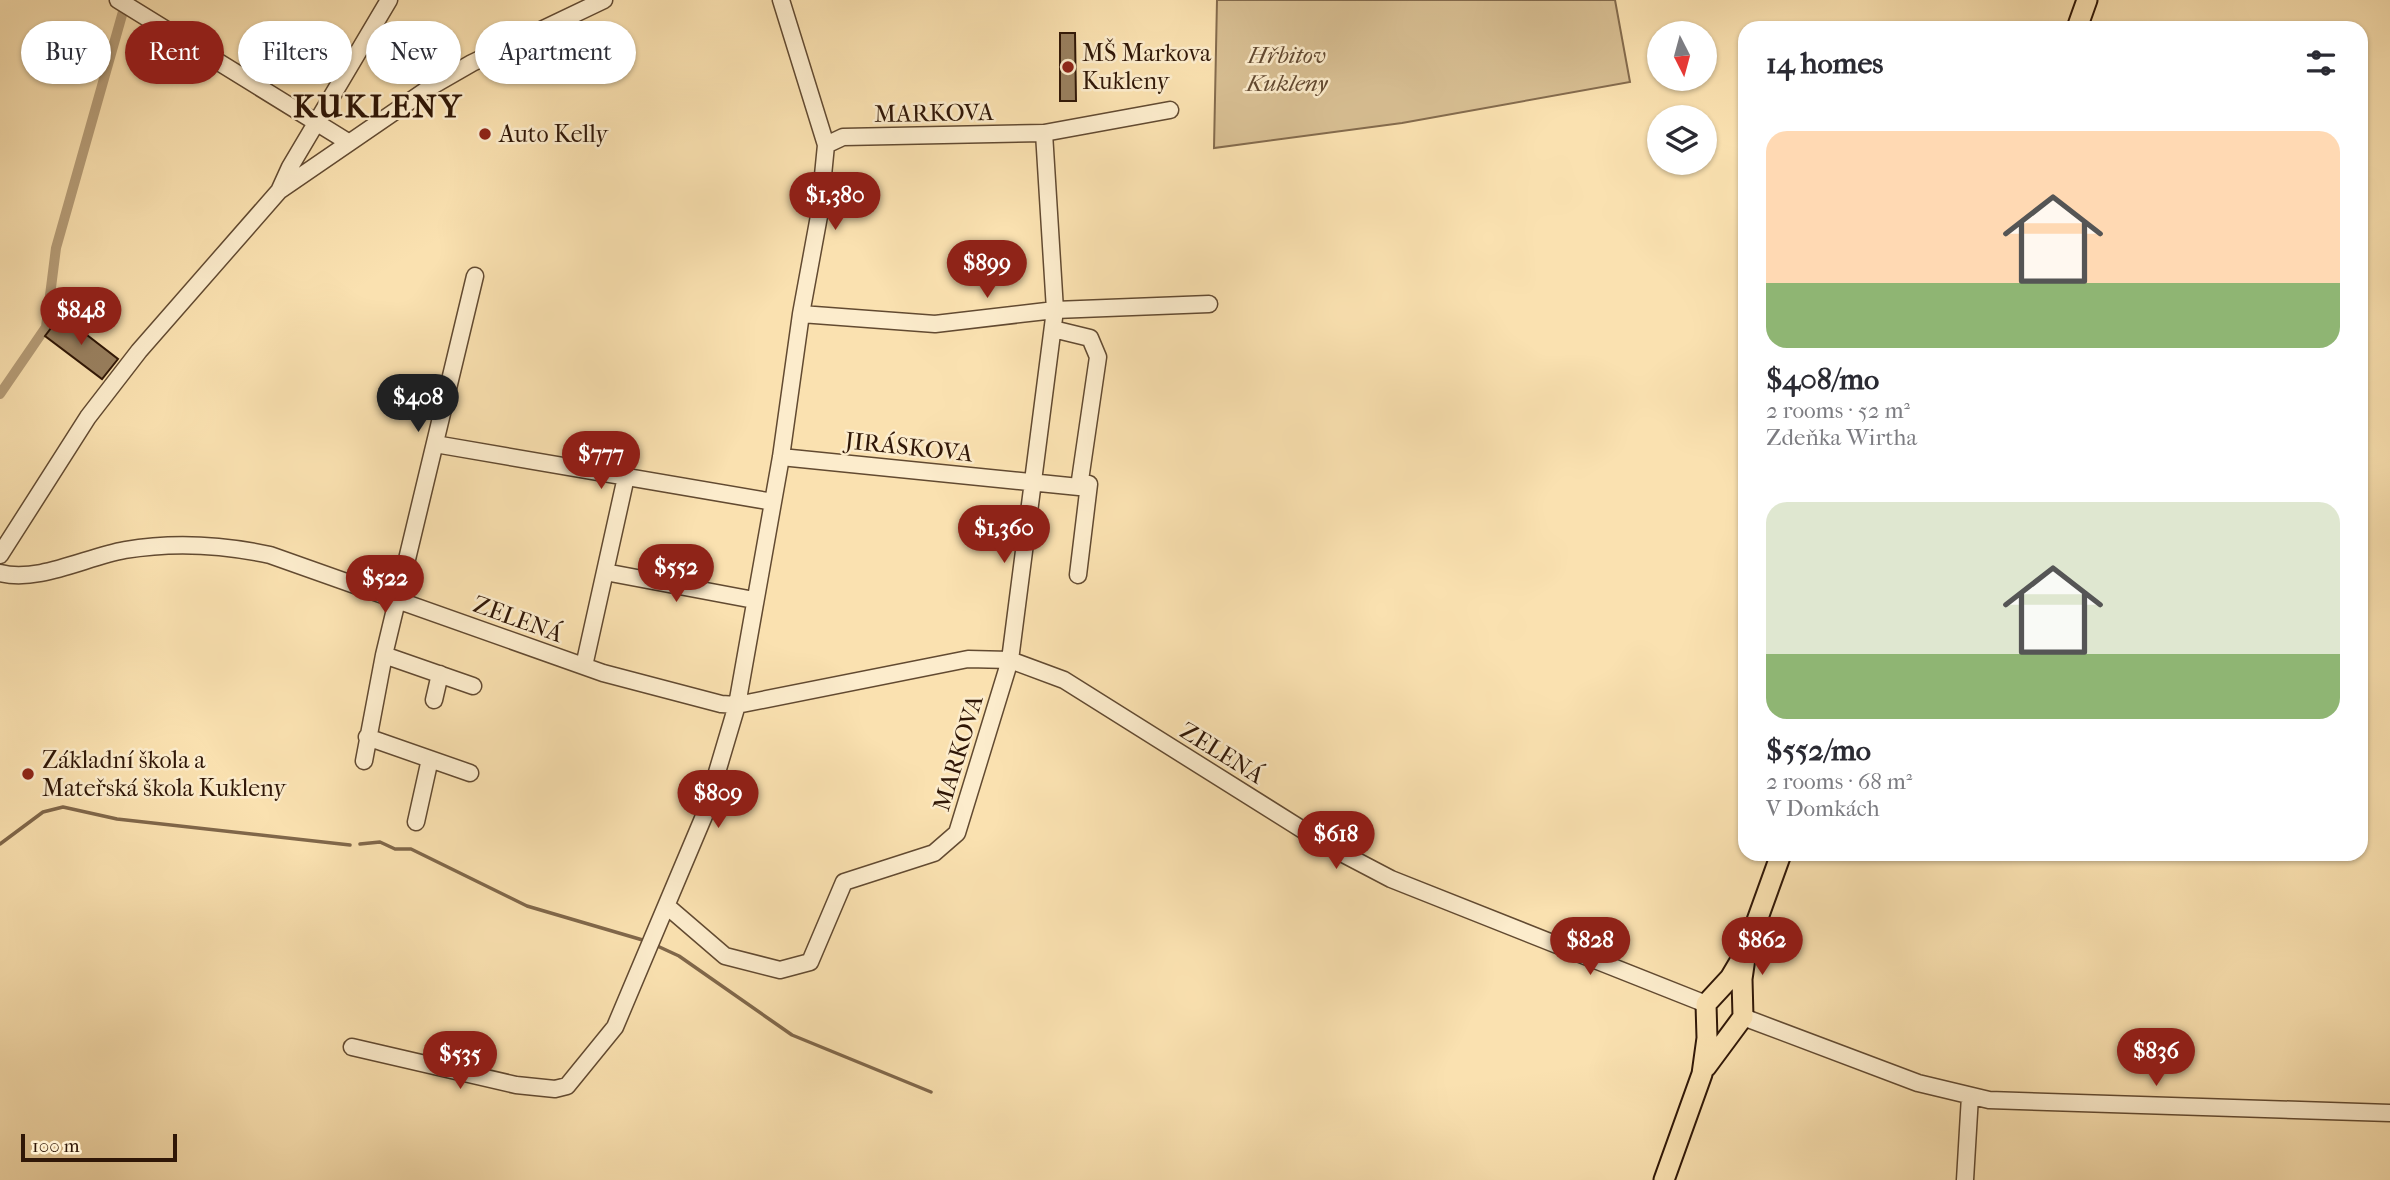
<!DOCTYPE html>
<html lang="en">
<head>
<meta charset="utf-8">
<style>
	body { margin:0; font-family:"IM FELL French Canon",serif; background:#f7f7f7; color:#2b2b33; height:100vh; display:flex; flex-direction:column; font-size:26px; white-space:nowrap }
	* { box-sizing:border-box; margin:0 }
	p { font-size:23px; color:#7c7c81 }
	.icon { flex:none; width:38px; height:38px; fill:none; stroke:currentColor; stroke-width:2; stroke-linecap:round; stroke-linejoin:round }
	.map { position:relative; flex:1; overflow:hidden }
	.panel { position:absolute; left:1738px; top:21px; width:630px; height:840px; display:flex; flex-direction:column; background:#fff; border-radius:21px; box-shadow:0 2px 5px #0004 }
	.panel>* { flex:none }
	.guide { position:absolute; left:21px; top:21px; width:665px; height:63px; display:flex; gap:14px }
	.needle { width:46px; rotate:174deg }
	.tools { position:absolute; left:1647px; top:21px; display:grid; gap:14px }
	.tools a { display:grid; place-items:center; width:70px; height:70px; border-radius:50%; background:#fff; box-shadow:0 2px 5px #0004; font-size:35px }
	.scale { position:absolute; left:21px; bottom:18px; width:156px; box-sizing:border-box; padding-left:7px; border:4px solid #301707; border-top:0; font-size:19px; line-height:24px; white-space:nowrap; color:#301707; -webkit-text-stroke:5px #fceccc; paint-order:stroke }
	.price { position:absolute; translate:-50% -60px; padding:0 16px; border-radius:24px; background:#8f2418; color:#fff; font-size:23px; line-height:46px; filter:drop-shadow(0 2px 4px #0008) }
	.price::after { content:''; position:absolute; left:50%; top:42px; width:21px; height:16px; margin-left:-10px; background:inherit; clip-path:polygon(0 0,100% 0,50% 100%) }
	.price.active { background:#222; color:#fff }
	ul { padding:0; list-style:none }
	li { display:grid; align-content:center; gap:14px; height:371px; padding:0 28px }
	li span { display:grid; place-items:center; height:217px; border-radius:21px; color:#555 }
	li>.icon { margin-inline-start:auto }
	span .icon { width:126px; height:126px; fill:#fffc; stroke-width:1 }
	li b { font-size:30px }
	h2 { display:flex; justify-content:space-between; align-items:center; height:84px; padding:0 28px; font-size:30px }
	.chip { padding:0 24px; border-radius:32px; background:#fff; box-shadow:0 2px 5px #0004; font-size:24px; line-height:63px }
	.chip.active { background:#8f2418; color:#fff }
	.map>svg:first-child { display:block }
</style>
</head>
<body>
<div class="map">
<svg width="2390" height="1180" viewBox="0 0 2390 1180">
	<rect width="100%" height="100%" fill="#fae1b0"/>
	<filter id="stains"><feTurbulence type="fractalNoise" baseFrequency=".00286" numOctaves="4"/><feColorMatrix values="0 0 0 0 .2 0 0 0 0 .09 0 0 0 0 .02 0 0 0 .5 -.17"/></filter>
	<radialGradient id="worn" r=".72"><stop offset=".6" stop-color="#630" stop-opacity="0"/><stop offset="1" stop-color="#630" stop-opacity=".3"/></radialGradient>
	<path fill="#d8bf93" stroke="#846b4d" stroke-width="2" d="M1217,0H1615L1630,82L1402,123L1214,148Z"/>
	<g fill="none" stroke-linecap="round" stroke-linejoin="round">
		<path stroke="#80674a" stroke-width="3.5" d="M0,844L43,812L63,807L117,819L350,845
			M360,844L380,842L395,849H411L527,906L646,941
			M653,944L679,956L792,1035L931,1092"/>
		<path stroke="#b59c77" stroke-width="10" d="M0,394L46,327L56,248L126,1"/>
	</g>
	<path fill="#99805f" stroke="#301707" stroke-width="2" d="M1060,33H1075L1076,101H1060Z
		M61,315L118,359L102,379L45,336Z"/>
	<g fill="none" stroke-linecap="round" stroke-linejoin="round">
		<defs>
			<path id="minor" d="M118,0L348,142
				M781,0L826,145L819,216L801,314
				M1044,133L1170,110
				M280,189L290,167L389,0
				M435,444L773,502
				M781,457L1079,487L1098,357L1090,338L1053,329
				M0,555L88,417L139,351L279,191L432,86L472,63L604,0
				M605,572L754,600
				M0,573C38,583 86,557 125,550C172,542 224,545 270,555L603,673L721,704L737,705L968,659L1010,660L1064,680L1330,847L1391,879L1706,1004
				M1078,575L1089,484L1080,482
				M384,655L473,686
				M584,666L626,477
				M434,700L440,674
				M367,737L470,773
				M364,761L384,655L475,276
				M416,822L430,759
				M668,907L725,956L780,970L810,962L844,882L934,853L957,833L1010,660L1055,310L1044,133L843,137L826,145
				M1743,1017L1918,1083L1989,1100L2390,1113
				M352,1047L516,1085L555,1089L567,1086L615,1027L704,816L737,705L781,457L801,314L935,324L1055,310L1209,304
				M1965,1180L1970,1096"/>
			<path id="major" d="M2077,28L2087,0
				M1706,1067L1743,1017L1742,979L1746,951L1781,854
				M1664,1180L1702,1074L1707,1038L1706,1004L1730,978L1746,951"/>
		</defs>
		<use href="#minor" stroke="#624a31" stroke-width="19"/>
		<use href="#major" stroke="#301707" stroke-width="23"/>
		<use href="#minor" stroke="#fceccc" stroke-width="16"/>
		<use href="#major" stroke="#fae1b0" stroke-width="19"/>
	</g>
	<g fill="#8f2418" stroke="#fceccc" stroke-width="2.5">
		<circle cx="1068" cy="67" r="7"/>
		<circle cx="485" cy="134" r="7"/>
		<circle cx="28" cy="774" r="7"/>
	</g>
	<g text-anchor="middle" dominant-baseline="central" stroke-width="5" stroke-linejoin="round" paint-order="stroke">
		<g font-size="24" fill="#301707" stroke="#fceccc" text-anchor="start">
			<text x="1082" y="53">MŠ Markova<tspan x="1082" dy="28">Kukleny</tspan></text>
			<text x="499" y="134">Auto Kelly</text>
			<text x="42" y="760">Základní škola a<tspan x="42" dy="28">Mateřská škola Kukleny</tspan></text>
		</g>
		<g font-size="24" font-style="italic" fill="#624931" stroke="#fceccc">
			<text x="1287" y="55">Hřbitov<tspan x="1287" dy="28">Kukleny</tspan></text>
		</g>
		<g font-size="24" fill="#301707" stroke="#fceccc">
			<text transform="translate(934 113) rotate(-1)">MARKOVA</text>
			<text transform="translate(909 447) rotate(6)">JIRÁSKOVA</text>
			<text transform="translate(518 619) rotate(20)">ZELENÁ</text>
			<text transform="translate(958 753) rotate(-73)">MARKOVA</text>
			<text transform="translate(1222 753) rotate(32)">ZELENÁ</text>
		</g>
		<g font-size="32" font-weight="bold" letter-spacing="2" fill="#301707" stroke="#fceccc">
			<text x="378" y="106">KUKLENY</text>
		</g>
	</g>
	<rect width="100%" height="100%" filter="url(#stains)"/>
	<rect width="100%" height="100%" fill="url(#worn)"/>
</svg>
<div class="tools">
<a><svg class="needle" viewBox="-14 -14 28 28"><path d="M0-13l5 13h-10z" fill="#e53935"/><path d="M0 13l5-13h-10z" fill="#7c7c81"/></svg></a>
<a><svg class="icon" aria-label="layers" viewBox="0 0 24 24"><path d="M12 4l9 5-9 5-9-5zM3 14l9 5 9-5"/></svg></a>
</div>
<div class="scale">100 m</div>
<b class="price" style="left:835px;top:232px">$1,380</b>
<b class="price" style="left:987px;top:300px">$899</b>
<b class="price" style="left:81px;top:347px">$848</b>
<b class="price active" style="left:418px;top:434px">$408</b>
<b class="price" style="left:601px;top:491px">$777</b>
<b class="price" style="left:1004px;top:565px">$1,360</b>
<b class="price" style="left:676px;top:604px">$552</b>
<b class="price" style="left:385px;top:615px">$522</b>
<b class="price" style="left:718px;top:830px">$809</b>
<b class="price" style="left:1336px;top:871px">$618</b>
<b class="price" style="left:1590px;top:977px">$828</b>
<b class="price" style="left:1762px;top:977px">$862</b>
<b class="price" style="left:2156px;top:1088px">$836</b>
<b class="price" style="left:460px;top:1091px">$535</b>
<div class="guide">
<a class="chip">Buy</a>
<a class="chip active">Rent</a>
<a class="chip">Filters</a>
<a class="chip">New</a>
<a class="chip">Apartment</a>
</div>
<section class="panel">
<h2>14 homes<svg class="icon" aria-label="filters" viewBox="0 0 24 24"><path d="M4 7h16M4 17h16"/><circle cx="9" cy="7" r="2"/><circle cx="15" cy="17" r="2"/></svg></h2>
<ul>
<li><span style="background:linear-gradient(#ffd9b3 70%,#8fb573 0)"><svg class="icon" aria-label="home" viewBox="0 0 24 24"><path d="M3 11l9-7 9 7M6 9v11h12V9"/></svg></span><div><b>$408/mo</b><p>2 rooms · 52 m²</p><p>Zdeňka Wirtha</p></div></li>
<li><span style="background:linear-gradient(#dfe7d0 70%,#8fb573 0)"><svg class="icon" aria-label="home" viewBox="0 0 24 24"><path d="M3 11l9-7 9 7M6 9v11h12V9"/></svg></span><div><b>$552/mo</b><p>2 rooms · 68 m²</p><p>V Domkách</p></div></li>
</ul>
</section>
</div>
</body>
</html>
